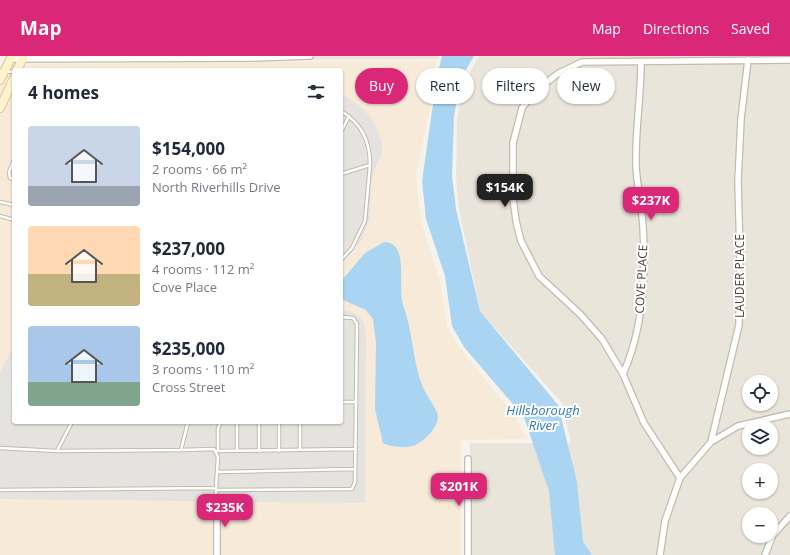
<!DOCTYPE html>
<html lang="en">
<head>
<meta charset="utf-8">
<style>
	body { margin:0; font-family:"Open Sans",sans-serif; background:#f6f6f7; color:#1f2937; height:100vh; display:flex; flex-direction:column; font-size:15px; white-space:nowrap }
	* { box-sizing:border-box; margin:0 }
	p { font-size:13px; color:#747a83 }
	.icon { flex:none; width:22px; height:22px; fill:none; stroke:currentColor; stroke-width:2; stroke-linecap:round; stroke-linejoin:round }
	.map { position:relative; flex:1; overflow:hidden }
	.panel { position:absolute; left:12px; top:12px; width:331px; height:356px; display:flex; flex-direction:column; background:#fff; border-radius:4px; box-shadow:0 1px 3px #0004 }
	.panel>* { flex:none }
	.banner { position:absolute; left:355px; top:12px; width:375px; height:36px; display:flex; gap:8px }
	.tools { position:absolute; left:742px; top:319px; display:grid; gap:8px }
	.tools a { display:grid; place-items:center; width:36px; height:36px; border-radius:50%; background:#fff; box-shadow:0 1px 3px #0004; font-size:20px }
	.price { position:absolute; translate:-50% -34px; padding:0 9px; border-radius:8px; background:#db2777; color:#fff; font-size:13px; line-height:26px; filter:drop-shadow(0 1px 2px #0008) }
	.price::after { content:''; position:absolute; left:50%; top:24px; width:12px; height:9px; margin-left:-6px; background:inherit; clip-path:polygon(0 0,100% 0,50% 100%) }
	.price.selected { background:#222; color:#fff }
	ul { padding:0; list-style:none }
	li { display:flex; align-items:center; gap:12px; height:100px; padding:0 16px }
	li span { display:grid; place-items:center; flex:none; width:112px; height:80px; border-radius:4px; color:#555 }
	li>.icon { margin-inline-start:auto }
	span .icon { width:48px; height:48px; fill:#fffc; stroke-width:1 }
	li b { font-size:17px }
	h2 { display:flex; justify-content:space-between; align-items:center; height:48px; padding:0 16px; font-size:17px }
	.tag { padding:0 14px; border-radius:18px; background:#fff; box-shadow:0 1px 3px #0004; font-size:14px; line-height:36px }
	.tag.selected { background:#db2777; color:#fff }
	header { display:flex; align-items:center; gap:24px; box-sizing:border-box; height:56px; padding:0 20px; background:#db2777; color:#fff }
	header strong { font-size:19px }
	nav { display:flex; gap:22px; margin-inline-start:auto; font-size:14px }
	.map>svg:first-child { display:block }
</style>
</head>
<body>
<header>
<strong>Map</strong>
<nav><a>Map</a><a>Directions</a><a>Saved</a></nav>
</header>
<div class="map">
<svg width="790" height="499" viewBox="0 0 790 499">
	<rect width="100%" height="100%" fill="#f6f3ec"/>
	<path fill="#eae5da" fill-rule="evenodd" d="M54,0H439L438,3L209,4Z
		M479,0H790V499H470V387H571L562,347L480,255L459,154L456,121L457,62L465,25ZM749,326H771V348H749ZM749,370H771V392H749ZM749,414H771V436H749ZM749,458H771V480H749Z"/>
	<path fill="#f7ead8" fill-rule="evenodd" d="M435,5L437,20L416,119L421,164L439,222L447,271L459,291L517,363L526,383L461,384V499H0V12L34,8ZM14,14H341V366H14Z"/>
	<path fill="#e5e3e0" d="M341,38L360,50L372,63L382,85V97L374,115L371,127L370,162L361,185L341,208Z
		M341,254L350,255L360,261L364,267L366,279L365,447L0,443V316L14,290V366H341Z"/>
	<path fill="#a9d4f2" d="M442,0H474L461,22L454,60L452,120L456,153L480,255L558,349L577,426L583,486L592,499H555L549,435L524,361L464,291L452,270L445,220L426,163L422,125L437,20Z
		M384,186C410,186 397,232 403,249C413,275 412,303 422,329C425,338 438,353 438,361C437,372 425,385 415,389C406,393 391,391 383,387L375,353L376,287L373,263L366,254L341,243L342,224L365,197Z"/>
	<g fill="none" stroke-linecap="round" stroke-linejoin="round">
		<defs>
			<path id="lane" d="M0,15L14,16
				M341,55C362,68 370,85 370,109L341,118
				M341,76L349,60
				M14,104L9,116L10,122L14,123
				M0,146L14,149
				M0,160L14,164
				M341,204L352,192L365,165L370,109
				M341,346H356
				M188,366L181,394L214,393L218,401L216,432
				M279,366V395
				M0,392L57,395L72,366
				M300,394V366
				M57,395L181,394
				M215,395L355,393
				M218,395V372L221,366
				M237,395V366
				M259,395V366
				M217,416L355,413
				M0,434L216,432V445
				M216,434L352,433L355,426L357,268L353,262L341,261"/>
			<path id="street" d="M11,3L253,2L310,0
				M623,318C643,274 646,219 643,171C642,151 637,130 636,110C635,75 641,41 641,6
				M711,386L738,370L790,358
				M680,422L711,386L739,269L740,198L738,126L741,63L748,4
				M217,445V499
				M468,499V403
				M660,499L665,465L680,422L644,367L623,318L602,283L580,258L539,220L521,185L516,165L513,142V87L522,52L536,34L559,17L582,6L790,4
				M765,499L773,479L790,460"/>
			<path id="secondary" d="M17,14L24,0
				M0,24L12,0
				M0,52L14,22"/>
		</defs>
		<use href="#lane" stroke="#c2bbae" stroke-width="4.5"/>
		<use href="#street" stroke="#c2bbae" stroke-width="8"/>
		<use href="#secondary" stroke="#d6c79b" stroke-width="10"/>
		<use href="#lane" stroke="#fff" stroke-width="2.5"/>
		<use href="#street" stroke="#fff" stroke-width="5.5"/>
		<use href="#secondary" stroke="#fff3cd" stroke-width="8"/>
	</g>
	<g text-anchor="middle" dominant-baseline="central" stroke-width="4" stroke-linejoin="round" paint-order="stroke">
		<g font-size="12" fill="#4b4439" stroke="#fff">
			<text transform="translate(739 220) rotate(-90)">LAUDER PLACE</text>
			<text transform="translate(641 223) rotate(-87)">COVE PLACE</text>
		</g>
		<g font-size="13" font-style="italic" fill="#2e7ab2" stroke="#fff">
			<text x="543" y="354">Hillsborough<tspan x="543" dy="15">River</tspan></text>
		</g>
	</g>
</svg>
<div class="tools">
<a><svg class="icon" aria-label="locate" viewBox="0 0 24 24"><circle cx="12" cy="12" r="6"/><path d="M12 2v4M12 18v4M2 12h4M18 12h4"/></svg></a>
<a><svg class="icon" aria-label="layers" viewBox="0 0 24 24"><path d="M12 4l9 5-9 5-9-5zM3 14l9 5 9-5"/></svg></a>
<a>+</a>
<a>−</a>
</div>
<b class="price selected" style="left:505px;top:152px">$154K</b>
<b class="price" style="left:651px;top:165px">$237K</b>
<b class="price" style="left:459px;top:451px">$201K</b>
<b class="price" style="left:225px;top:472px">$235K</b>
<div class="banner">
<a class="tag selected">Buy</a>
<a class="tag">Rent</a>
<a class="tag">Filters</a>
<a class="tag">New</a>
</div>
<section class="panel">
<h2>4 homes<svg class="icon" aria-label="filters" viewBox="0 0 24 24"><path d="M4 7h16M4 17h16"/><circle cx="9" cy="7" r="2"/><circle cx="15" cy="17" r="2"/></svg></h2>
<ul>
<li><span style="background:linear-gradient(#c9d6e8 75%,#9aa5b1 0)"><svg class="icon" aria-label="home" viewBox="0 0 24 24"><path d="M3 11l9-7 9 7M6 9v11h12V9"/></svg></span><div><b>$154,000</b><p>2 rooms · 66 m²</p><p>North Riverhills Drive</p></div></li>
<li><span style="background:linear-gradient(#ffd9b3 60%,#c2b280 0)"><svg class="icon" aria-label="home" viewBox="0 0 24 24"><path d="M3 11l9-7 9 7M6 9v11h12V9"/></svg></span><div><b>$237,000</b><p>4 rooms · 112 m²</p><p>Cove Place</p></div></li>
<li><span style="background:linear-gradient(#a9c7e8 70%,#7fa58c 0)"><svg class="icon" aria-label="home" viewBox="0 0 24 24"><path d="M3 11l9-7 9 7M6 9v11h12V9"/></svg></span><div><b>$235,000</b><p>3 rooms · 110 m²</p><p>Cross Street</p></div></li>
</ul>
</section>
</div>
</body>
</html>
